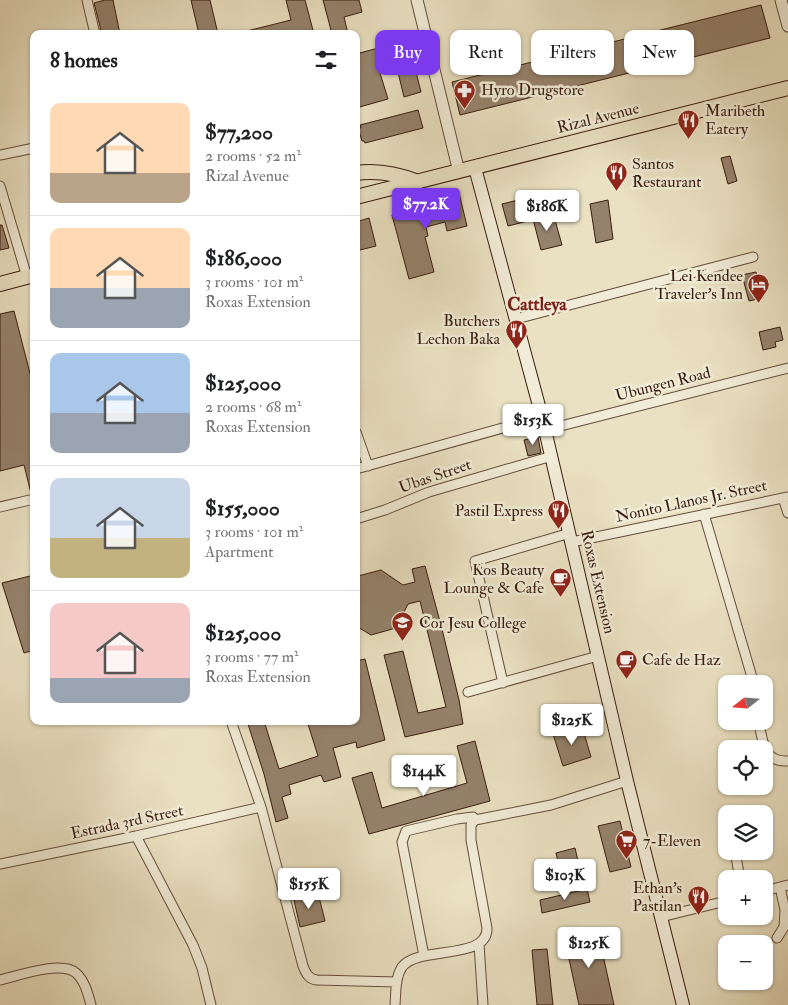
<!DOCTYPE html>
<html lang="en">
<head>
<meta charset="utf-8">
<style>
	body { margin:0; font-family:"IM FELL Double Pica",serif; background:#f2f2f2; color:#202124; height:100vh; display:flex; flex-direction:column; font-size:19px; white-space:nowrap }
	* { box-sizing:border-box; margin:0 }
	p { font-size:16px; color:#757577 }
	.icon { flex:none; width:28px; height:28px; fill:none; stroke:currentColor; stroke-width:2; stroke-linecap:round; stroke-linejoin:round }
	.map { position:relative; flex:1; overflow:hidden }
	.side { position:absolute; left:30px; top:30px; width:330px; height:695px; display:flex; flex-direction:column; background:#fff; border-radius:10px; box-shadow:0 1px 4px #0004 }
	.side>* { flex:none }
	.hud { position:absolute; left:375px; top:30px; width:338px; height:45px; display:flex; gap:10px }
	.needle { width:32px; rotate:253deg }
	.tools { position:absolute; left:718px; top:675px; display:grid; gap:10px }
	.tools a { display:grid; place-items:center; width:55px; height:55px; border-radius:10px; background:#fff; box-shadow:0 1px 4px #0004; font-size:25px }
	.price { position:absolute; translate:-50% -42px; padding:0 11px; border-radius:5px; background:#fff; color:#222; font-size:16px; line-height:32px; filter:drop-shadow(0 1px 2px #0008) }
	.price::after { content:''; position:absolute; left:50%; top:30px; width:15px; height:11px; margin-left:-8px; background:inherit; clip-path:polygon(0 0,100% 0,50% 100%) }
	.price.current { background:#7c3aed; color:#fff }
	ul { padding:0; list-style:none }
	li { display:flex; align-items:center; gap:15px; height:125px; padding:0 20px }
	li+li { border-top:1px solid #e0e0e0 }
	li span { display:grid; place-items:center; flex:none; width:140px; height:100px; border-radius:10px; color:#555 }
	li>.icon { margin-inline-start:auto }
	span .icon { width:60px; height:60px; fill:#fffc; stroke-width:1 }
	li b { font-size:21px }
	h2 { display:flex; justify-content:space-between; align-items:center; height:60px; padding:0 20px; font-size:21px }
	.tag { padding:0 18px; border-radius:10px; background:#fff; box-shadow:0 1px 4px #0004; font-size:18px; line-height:45px }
	.tag.current { background:#7c3aed; color:#fff }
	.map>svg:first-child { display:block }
</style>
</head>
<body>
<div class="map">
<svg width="788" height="1005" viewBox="0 0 788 1005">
	<rect width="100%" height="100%" fill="#eae1c2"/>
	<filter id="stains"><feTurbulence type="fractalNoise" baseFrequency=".004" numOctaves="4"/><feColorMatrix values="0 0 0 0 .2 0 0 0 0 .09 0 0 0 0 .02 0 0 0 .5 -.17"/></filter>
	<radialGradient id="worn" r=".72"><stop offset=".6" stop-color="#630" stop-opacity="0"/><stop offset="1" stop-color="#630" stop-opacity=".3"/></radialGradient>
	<path fill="#95826c" stroke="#391c0e" d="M105,0H113L120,34H102L94,3Z
		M191,0H210L218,34H199Z
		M286,0H305L314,34H248L247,31L291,20Z
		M323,0H359L362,12L344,17L348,34H332Z
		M761,5L770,38L460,115L452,82Z
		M408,40L421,92L404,97L397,68L380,73L388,99L356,108V54Z
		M418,110L423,128L365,143L364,141H362L358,128H361L360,125Z
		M730,156L737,181L728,184L721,158Z
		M459,193L467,226L447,231L445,222L426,227L428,236L425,237L434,272L409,279L392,215L424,207L423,200Z
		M522,199L528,221L508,226L502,204Z
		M608,200L613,239L596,243L590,204Z
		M553,213L562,245L541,250L533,219Z
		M369,218L376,246L356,251V222Z
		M0,225H2L9,248L0,250Z
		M756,272L763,298L749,301L742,275Z
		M14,311L34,389V492L31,493L24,465L0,471V314Z
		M780,327L783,340L775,342L776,347L763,350L759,332Z
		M538,437L541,453L528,456L524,440Z
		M425,566L442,629L459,700L463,724L405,737L384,655L403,651L418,713L446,707L420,601L408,604L396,628L371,635L356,626V578L358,576L381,570L403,585L415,582L412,569Z
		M34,575V650L24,653L2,583Z
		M365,659L385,740L357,748L356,742L333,748L341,777L324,782L321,775L289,785L291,794L282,797L288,818L276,822L264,774L247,721H264L279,769L318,756L307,721H356V661Z
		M582,726L591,757L563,766L553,734Z
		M475,741L490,801L369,834L352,778L372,772L382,808L467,783L457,746Z
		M620,821L631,867L610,872L598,826Z
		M575,848L579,865L573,867L575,875L562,878L556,853Z
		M587,889L590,902L542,913L540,900Z
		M318,893L325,921L300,927L294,900Z
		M597,928L614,1005H579L564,936Z
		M547,949L553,1005H537L532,950Z"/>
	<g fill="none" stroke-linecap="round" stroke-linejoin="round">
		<defs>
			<path id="minor" d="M87,0L95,34
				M0,155L34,148
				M0,186L27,277
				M516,319L753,257
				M545,430L788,368
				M356,432L368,466
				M356,469L542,417
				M783,498L788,513
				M0,507L34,499
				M704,514L754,684
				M356,519L385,510L429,492L552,456
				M572,542L788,497
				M503,683L475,561L570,533
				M468,692L598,656
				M231,721L261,807L303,966C306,974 309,979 317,980L397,982
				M758,721C764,742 762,762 788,761
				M136,836L193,945L202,968L211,1005
				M735,851L740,879
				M0,864L136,836L261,807
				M764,891L788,885
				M661,917L726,901
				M777,938L784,927L785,910L780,887
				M479,944L483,1005
				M424,956L402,842L406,831L457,819L473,817L475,820L551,805L627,781
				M0,980C17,976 62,960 76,973C85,981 88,994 91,1005
				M395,1005C396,993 395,978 402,967C419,945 488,961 487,928L471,840V825L475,820"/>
			<path id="tertiary" d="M417,0L459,172
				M781,0L788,26"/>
			<path id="secondary" d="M475,168L542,417L627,781L683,1005"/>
			<path id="primary" d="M356,173C377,170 398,174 418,182
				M356,197L788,88
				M0,284L34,275"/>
		</defs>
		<use href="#minor" stroke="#654d3b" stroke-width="11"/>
		<use href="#tertiary" stroke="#654d3b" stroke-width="13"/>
		<use href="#secondary" stroke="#391c0e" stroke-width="14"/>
		<use href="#primary" stroke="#391c0e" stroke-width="16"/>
		<use href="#minor" stroke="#f1ecd7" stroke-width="9"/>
		<use href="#tertiary" stroke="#f1ecd7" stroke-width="11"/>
		<use href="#secondary" stroke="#f1ecd7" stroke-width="12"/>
		<use href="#primary" stroke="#eae1c2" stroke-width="14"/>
	</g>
	<defs>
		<symbol id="pharmacy-pin" viewBox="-11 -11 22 30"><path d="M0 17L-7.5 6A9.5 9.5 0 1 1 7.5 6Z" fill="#8f2418" stroke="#f1ecd7"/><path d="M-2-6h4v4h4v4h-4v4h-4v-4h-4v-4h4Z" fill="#fff"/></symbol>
		<symbol id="restaurant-pin" viewBox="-11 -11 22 30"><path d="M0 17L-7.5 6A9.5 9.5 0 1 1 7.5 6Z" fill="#8f2418" stroke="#f1ecd7"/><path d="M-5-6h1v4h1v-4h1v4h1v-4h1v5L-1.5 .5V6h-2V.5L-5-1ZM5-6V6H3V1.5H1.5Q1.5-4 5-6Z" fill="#fff"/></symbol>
		<symbol id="hotel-pin" viewBox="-11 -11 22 30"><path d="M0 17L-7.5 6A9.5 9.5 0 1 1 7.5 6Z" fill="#8f2418" stroke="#f1ecd7"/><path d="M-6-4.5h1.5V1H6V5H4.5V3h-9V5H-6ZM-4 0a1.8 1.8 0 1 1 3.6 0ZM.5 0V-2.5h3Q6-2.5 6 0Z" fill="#fff"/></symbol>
		<symbol id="cafe-pin" viewBox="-11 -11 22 30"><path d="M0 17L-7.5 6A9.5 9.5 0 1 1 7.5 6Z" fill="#8f2418" stroke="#f1ecd7"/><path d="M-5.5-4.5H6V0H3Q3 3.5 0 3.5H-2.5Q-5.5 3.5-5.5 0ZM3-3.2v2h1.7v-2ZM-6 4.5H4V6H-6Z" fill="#fff"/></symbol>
		<symbol id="university-pin" viewBox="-11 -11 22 30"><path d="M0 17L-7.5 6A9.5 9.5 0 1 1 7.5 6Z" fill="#8f2418" stroke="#f1ecd7"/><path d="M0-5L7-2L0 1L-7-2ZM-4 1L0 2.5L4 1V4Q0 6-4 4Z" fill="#fff"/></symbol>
		<symbol id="supermarket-pin" viewBox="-11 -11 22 30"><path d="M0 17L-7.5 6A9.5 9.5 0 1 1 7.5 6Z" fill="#8f2418" stroke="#f1ecd7"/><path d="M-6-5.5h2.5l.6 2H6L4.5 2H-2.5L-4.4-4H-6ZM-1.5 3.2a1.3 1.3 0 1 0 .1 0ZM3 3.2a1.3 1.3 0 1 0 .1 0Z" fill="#fff"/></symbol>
	</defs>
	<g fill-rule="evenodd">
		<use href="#pharmacy-pin" x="452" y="78" width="25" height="34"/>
		<use href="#restaurant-pin" x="676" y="108" width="25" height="34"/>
		<use href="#restaurant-pin" x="604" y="160" width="25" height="34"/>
		<use href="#hotel-pin" x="746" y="272" width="25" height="34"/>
		<use href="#restaurant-pin" x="504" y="318" width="25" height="34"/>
		<use href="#restaurant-pin" x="546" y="498" width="25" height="34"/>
		<use href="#cafe-pin" x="548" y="566" width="25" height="34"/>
		<use href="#university-pin" x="390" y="610" width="25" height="34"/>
		<use href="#cafe-pin" x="614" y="648" width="25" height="34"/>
		<use href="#supermarket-pin" x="614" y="828" width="25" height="34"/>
		<use href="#restaurant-pin" x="686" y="884" width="25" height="34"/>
	</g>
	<g text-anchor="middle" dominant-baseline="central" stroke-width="5" stroke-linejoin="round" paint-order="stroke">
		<g font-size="16" fill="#391c0e" stroke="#f1ecd7" text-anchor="start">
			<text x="481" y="90">Hyro Drugstore</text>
			<text x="705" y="111">Maribeth<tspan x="705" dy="18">Eatery</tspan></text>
			<text x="632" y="164">Santos<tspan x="632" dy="18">Restaurant</tspan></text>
			<text x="743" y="276" text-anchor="end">Lei Kendee<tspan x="743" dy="18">Traveler's Inn</tspan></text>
			<text x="500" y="321" text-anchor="end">Butchers<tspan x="500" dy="18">Lechon Baka</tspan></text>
			<text x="543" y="511" text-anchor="end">Pastil Express</text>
			<text x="544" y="570" text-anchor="end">Kos Beauty<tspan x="544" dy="18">Lounge &amp; Cafe</tspan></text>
			<text x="419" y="623">Cor Jesu College</text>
			<text x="642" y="660">Cafe de Haz</text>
			<text x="643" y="841">7-Eleven</text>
			<text x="682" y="888" text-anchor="end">Ethan's<tspan x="682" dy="18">Pastilan</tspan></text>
		</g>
		<g font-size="16" fill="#391c0e" stroke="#f1ecd7">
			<text transform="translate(598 118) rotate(-14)">Rizal Avenue</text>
			<text transform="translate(663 384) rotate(-14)">Ubungen Road</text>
			<text transform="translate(435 476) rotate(-19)">Ubas Street</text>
			<text transform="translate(691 501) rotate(-12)">Nonito Llanos Jr. Street</text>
			<text transform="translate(598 582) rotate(77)">Roxas Extension</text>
			<text transform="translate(127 822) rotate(-12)">Estrada 3rd Street</text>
		</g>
		<g font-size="18" font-weight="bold" fill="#7a1f14" stroke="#f1ecd7">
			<text x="537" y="304">Cattleya</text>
		</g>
	</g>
	<rect width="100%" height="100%" filter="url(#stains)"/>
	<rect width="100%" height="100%" fill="url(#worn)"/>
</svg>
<div class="tools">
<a><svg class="needle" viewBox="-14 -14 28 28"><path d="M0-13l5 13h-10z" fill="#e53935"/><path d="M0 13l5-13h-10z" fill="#757577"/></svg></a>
<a><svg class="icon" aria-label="locate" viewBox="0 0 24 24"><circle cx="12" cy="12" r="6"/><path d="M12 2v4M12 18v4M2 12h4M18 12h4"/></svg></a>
<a><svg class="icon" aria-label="layers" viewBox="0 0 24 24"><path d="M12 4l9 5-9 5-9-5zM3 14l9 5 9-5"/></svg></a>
<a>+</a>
<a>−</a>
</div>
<b class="price current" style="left:426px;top:230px">$77.2K</b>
<b class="price" style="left:547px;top:232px">$186K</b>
<b class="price" style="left:533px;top:446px">$153K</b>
<b class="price" style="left:572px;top:746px">$125K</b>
<b class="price" style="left:424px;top:797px">$144K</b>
<b class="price" style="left:565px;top:901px">$103K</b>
<b class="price" style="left:309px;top:910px">$155K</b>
<b class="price" style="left:589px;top:969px">$125K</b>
<div class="hud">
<a class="tag current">Buy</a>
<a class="tag">Rent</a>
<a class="tag">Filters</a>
<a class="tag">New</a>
</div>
<section class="side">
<h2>8 homes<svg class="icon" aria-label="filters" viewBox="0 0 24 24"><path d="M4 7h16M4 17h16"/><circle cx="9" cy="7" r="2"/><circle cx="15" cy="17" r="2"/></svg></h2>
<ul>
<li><span style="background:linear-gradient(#ffd9b3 70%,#b9a48a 0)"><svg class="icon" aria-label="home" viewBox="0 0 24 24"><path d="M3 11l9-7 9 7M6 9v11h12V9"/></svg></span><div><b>$77,200</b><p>2 rooms · 52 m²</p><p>Rizal Avenue</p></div></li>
<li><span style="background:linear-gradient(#ffd9b3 60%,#9aa5b1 0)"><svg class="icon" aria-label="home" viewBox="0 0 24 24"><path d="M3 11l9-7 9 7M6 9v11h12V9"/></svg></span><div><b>$186,000</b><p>3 rooms · 101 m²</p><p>Roxas Extension</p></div></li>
<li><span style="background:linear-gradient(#a9c7e8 60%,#9aa5b1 0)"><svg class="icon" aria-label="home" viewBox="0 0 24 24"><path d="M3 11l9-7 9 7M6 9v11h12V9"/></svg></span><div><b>$125,000</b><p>2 rooms · 68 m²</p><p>Roxas Extension</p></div></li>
<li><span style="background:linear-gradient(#c9d6e8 60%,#c2b280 0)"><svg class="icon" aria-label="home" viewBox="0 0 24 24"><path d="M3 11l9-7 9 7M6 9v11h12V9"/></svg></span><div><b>$155,000</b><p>3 rooms · 101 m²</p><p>Apartment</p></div></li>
<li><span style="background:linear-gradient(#f6c9c9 75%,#9aa5b1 0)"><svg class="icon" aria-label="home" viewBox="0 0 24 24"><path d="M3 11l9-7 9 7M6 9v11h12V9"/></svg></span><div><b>$125,000</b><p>3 rooms · 77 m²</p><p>Roxas Extension</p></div></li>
</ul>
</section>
</div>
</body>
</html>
